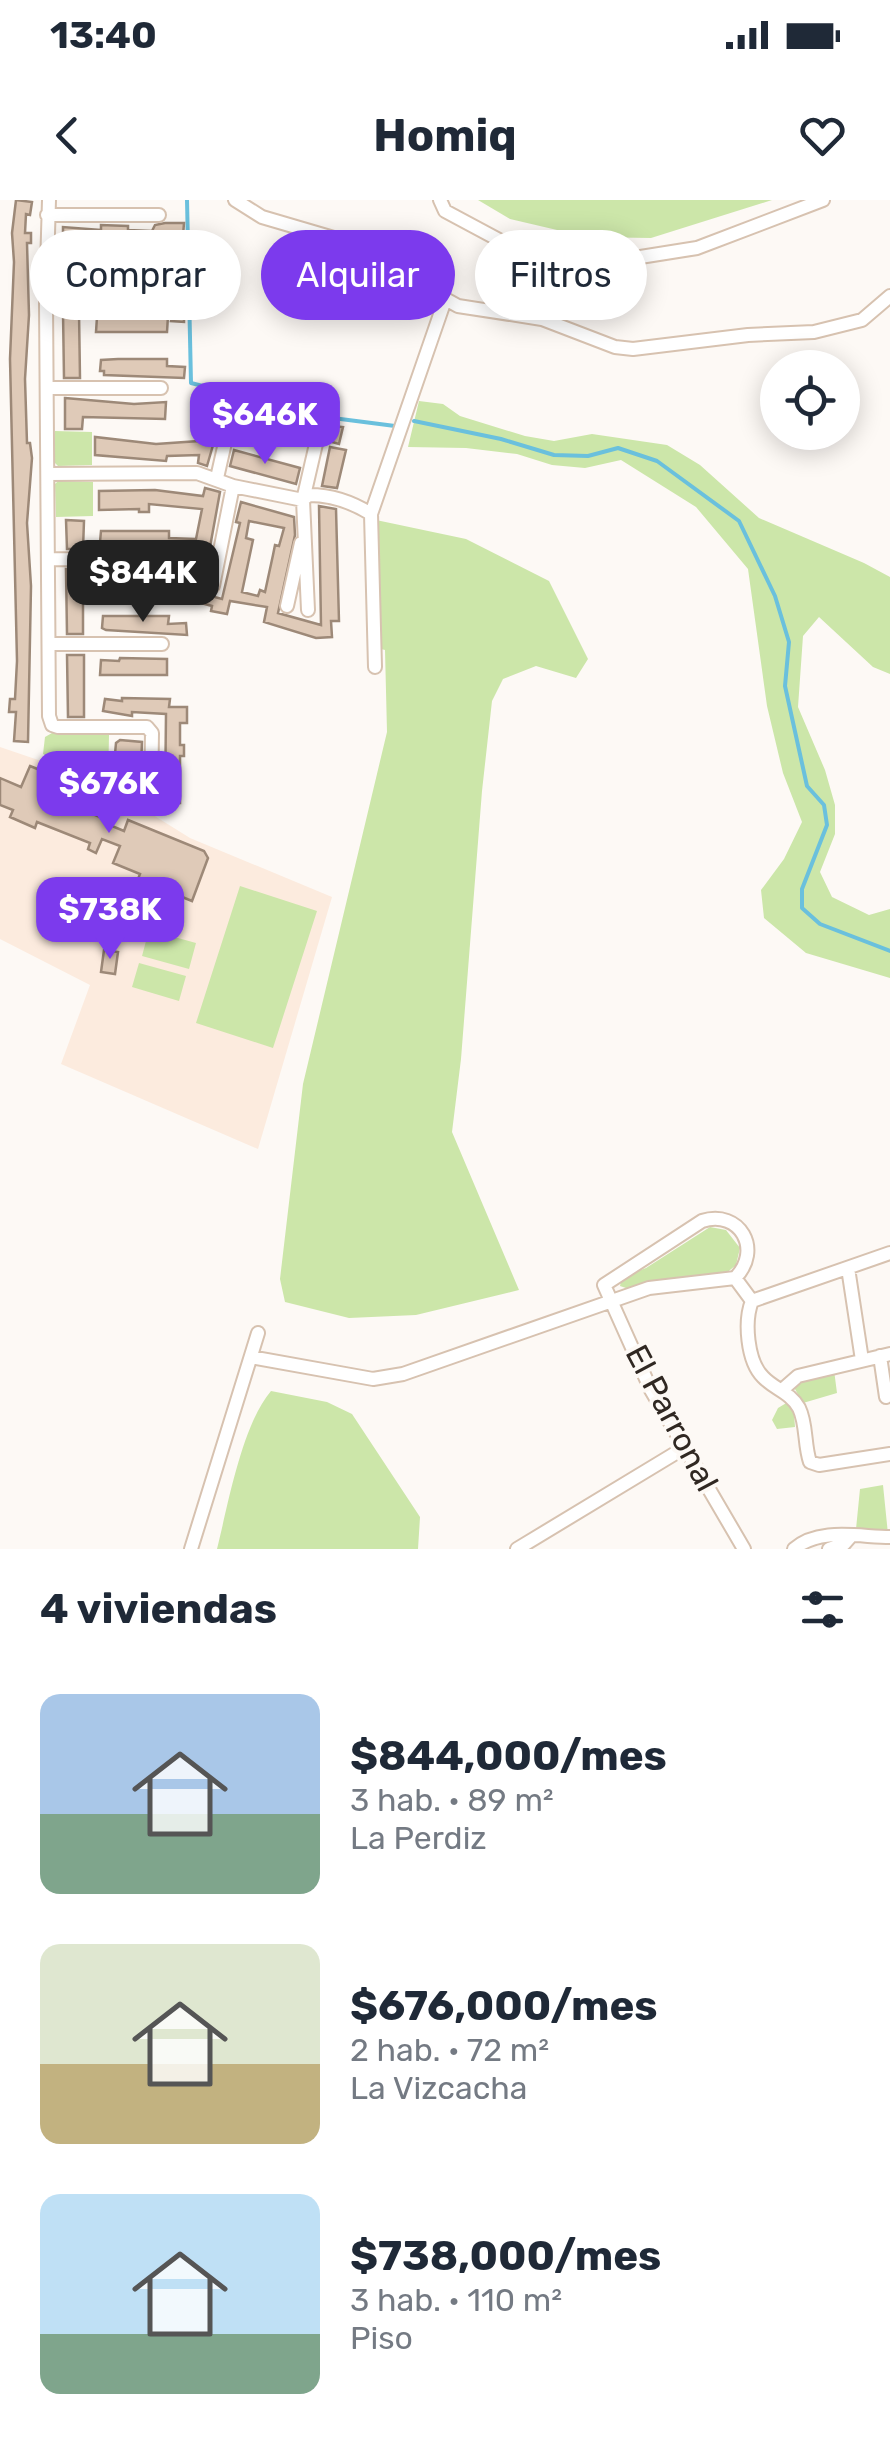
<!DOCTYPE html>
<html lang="es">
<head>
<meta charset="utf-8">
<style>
	body { margin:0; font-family:Rubik,sans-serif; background:#f6f6f7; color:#1f2937; height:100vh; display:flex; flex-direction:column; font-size:38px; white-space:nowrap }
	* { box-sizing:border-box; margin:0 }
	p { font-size:32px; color:#747a83 }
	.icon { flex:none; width:55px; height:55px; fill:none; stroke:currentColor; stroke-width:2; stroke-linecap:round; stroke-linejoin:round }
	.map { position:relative; height:1349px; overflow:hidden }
	.panel { display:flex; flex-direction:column; background:#fff; flex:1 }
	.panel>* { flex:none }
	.guide { position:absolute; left:30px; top:30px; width:830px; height:90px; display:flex; gap:20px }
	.controls { position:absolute; left:760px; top:150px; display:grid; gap:20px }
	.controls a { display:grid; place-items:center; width:100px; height:100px; border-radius:50%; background:#fff; box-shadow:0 5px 25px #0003; font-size:50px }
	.price { position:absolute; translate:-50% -85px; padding:0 22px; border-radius:20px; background:#7c3aed; color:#fff; font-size:32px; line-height:65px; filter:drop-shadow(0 2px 5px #0008) }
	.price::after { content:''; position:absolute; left:50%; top:60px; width:30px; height:22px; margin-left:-15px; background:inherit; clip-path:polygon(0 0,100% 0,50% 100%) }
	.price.on { background:#222; color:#fff }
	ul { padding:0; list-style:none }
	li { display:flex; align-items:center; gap:30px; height:250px; padding:0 40px }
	li span { display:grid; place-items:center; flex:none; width:280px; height:200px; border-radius:20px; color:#555 }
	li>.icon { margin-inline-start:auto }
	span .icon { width:120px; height:120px; fill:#fffc; stroke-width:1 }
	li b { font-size:42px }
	h2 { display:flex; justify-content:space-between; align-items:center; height:120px; padding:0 40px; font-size:42px }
	.tag { padding:0 35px; border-radius:45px; background:#fff; box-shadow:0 5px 25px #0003; font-size:35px; line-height:90px }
	.tag.on { background:#7c3aed; color:#fff }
	.status { display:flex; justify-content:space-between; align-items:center; height:70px; padding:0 50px; background:#fff; direction:ltr }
	.status svg { height:28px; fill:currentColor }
	header { display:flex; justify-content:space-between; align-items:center; height:130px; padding:0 40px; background:#fff; font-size:45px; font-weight:700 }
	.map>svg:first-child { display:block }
</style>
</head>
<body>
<div class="status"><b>13:40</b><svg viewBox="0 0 49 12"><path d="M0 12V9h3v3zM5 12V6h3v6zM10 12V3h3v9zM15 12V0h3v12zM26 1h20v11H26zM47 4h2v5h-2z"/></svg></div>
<header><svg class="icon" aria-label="back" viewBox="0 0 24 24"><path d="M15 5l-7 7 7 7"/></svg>Homiq<svg class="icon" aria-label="heart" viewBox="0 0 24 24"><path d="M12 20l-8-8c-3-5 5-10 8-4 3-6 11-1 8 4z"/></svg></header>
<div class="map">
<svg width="890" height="1349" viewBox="0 0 890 1349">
	<rect width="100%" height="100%" fill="#fdf9f5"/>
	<path fill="#fcebde" d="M0,547L97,580L190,638L332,697L258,949L61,864L90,785L0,739Z"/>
	<path fill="#cce6a9" d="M478,0H772L651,38L587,37L510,19Z
		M419,201L443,204L460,216L525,236L554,241L592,234L667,245L700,265L759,318L864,363L890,377V474L873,467L819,417L803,436L798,507L825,570L835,605V634L820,672L832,697L869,715L890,709V778L806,753L764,718L761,690L784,659L802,622L783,573L767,506L748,369L696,307L621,260L585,268L552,265L517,254L466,248L408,247Z
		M55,231L92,232V265L58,266L54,262Z
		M58,281L93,282V316L56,317L55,284Z
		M376,320L466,339L549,381L588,459L576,478L536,466L503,479L492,501L482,591L461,859L452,932L519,1090L416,1115L349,1118L285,1102L280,1079L303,884L387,532L385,450L377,448Z
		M52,533L109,535L108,584L43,554L45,537Z
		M240,686L317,711L273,848L196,823Z
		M149,730L196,743L189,769L142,756Z
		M139,763L186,776L179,801L132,787Z
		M710,1027L726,1030L740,1048L736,1065L724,1075L672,1079L629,1089L620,1086L622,1077L646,1068Z
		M834,1170L837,1193L803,1203L792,1184Z
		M271,1191L327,1202L352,1214L420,1317L418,1349H217C228,1305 242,1225 271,1191Z
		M788,1202L794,1214L795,1227L777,1229L772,1220L778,1208Z
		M883,1285L888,1334L856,1329L860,1289Z"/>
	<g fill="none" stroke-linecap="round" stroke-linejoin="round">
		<path stroke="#6ac0dd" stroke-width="4" d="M187,0L191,183L325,217L395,226
			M414,221L501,239L554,255L588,256L618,248L657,261L739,321L775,396L789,442L785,486L807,586L824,605L827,625L802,689V708L820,724L890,751"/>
	</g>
	<path fill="#dfcab8" stroke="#9d8978" stroke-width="2.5" fill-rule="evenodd" d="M16,0L32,2L30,15L26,14L25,33H31V43H27L29,115L25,179L27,243H30L32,258L27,323L31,386L28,542L14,541L16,512H9L10,499H15L17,461L10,159L14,62L12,33Z
		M165,23H184L183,36L166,35V47L128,46V52L118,51V47L80,48V92L63,91V27L101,30V25L128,26V30L152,31L155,25Z
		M99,73H166V80L183,81V91H102Z
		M175,105H184V122L171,121Z
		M63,112H79L80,178H64Z
		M168,116L167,132H96L97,117Z
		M118,159H167V166L185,167L184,178L104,175V171H100L101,160Z
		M65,198L134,204L166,202L165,219L83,217L82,229H65Z
		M218,198L256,207L253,223L230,215H214Z
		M204,217L220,221L207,266L198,263L199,255L167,256L166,261L95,255V237L156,244L199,241Z
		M302,223L343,227L339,244L325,240L319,235H300Z
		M330,247L346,250L337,288L322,286Z
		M234,250L300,268L296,284L230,266Z
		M205,288L220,292L204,380L173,378L178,348L100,342L101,331H169V338L196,339L202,309L149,304V312H139V309L99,310V291L155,290L203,296Z
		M241,302L294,317L295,335L278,413L321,425L319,306L336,309L339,421H331L332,437L316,438L264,422L267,407L230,401L227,414L211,411L212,406L194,401L196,392L222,399L240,323L236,322ZM249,321L284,328L279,346L275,345L273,355L265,392L260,390L258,396L242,392L253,340L246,338Z
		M66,320L84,321L83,349H67Z
		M66,369L84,370V374H103L104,370H113V374H166V389L111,388V395L83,394V434H67Z
		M103,416H169L168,424L186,423L187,435L106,430L102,428Z
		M67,455H84V517H68Z
		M120,458L167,459V475H100L101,460L119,461Z
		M122,498L170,499L169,507H187V523H180V545H184V556H180V603H165L166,514L132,512V516L103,511L105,499L122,501Z
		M120,540L142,542L140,592L128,591V555L115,554L116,543Z
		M30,566L55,576L47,595L100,617L107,624L124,631L128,620L204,651L208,658L192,701L138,679L140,674L113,663L120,646L102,639L96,653L88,649L90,643L37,622L35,628L10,617L13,610L0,605V578L21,587Z
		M104,750L118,752L115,774L101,772Z"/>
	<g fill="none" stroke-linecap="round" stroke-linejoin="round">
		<defs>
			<path id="minor" d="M49,0L46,101L49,516L52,525L58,527H147L152,533L151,599
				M235,0L262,17L337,39L458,106L542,119L615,147L633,149L748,135L814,132L862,120L890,96
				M440,0L445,11L501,41L596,64L697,48L823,0
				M47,15H159
				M46,101L157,104
				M47,188H161
				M48,274L197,273L233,286L303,300L309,295C332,295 352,302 371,314
				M217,278L229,225
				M48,359L162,360
				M213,386L233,286
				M287,406L301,343
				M308,410L303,300L316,244
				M50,444H162
				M375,467L371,314L445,100
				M848,1068L862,1160
				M735,1078L752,1101
				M752,1101C744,1121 747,1161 763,1177C774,1189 790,1192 799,1208C807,1224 804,1245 810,1262L819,1265L890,1254
				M752,1101L890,1053
				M880,1156L886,1197
				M251,1157L373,1179L403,1174L649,1088L735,1078C763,1050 740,1009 702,1021L604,1085L651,1190L744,1349
				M782,1190L798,1176L890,1154
				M191,1349L258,1133
				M517,1349L684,1248
				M794,1349C819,1327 860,1337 890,1337
				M829,1349L844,1344L851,1336"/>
		</defs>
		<use href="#minor" stroke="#d7c2b0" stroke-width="16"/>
		<use href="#minor" stroke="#fff" stroke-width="12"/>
	</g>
	<g text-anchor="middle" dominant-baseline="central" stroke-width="8" stroke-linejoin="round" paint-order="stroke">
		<g font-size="32" fill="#302822" stroke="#fdf9f5">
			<text transform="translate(672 1218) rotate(62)">El Parronal</text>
		</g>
	</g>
</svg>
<div class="controls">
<a><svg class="icon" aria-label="locate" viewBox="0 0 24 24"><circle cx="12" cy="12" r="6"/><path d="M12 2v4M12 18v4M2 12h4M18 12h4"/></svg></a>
</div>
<b class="price" style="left:265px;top:267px">$646K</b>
<b class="price on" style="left:143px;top:425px">$844K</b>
<b class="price" style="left:109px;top:636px">$676K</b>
<b class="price" style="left:110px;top:762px">$738K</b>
<div class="guide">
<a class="tag">Comprar</a>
<a class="tag on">Alquilar</a>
<a class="tag">Filtros</a>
</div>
</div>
<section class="panel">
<h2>4 viviendas<svg class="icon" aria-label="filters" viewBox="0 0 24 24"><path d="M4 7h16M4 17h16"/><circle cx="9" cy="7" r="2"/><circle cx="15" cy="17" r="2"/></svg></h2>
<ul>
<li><span style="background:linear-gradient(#a9c7e8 60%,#7fa58c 0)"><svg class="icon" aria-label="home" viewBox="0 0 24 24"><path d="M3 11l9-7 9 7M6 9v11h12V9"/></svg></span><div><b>$844,000/mes</b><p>3 hab. · 89 m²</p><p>La Perdiz</p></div></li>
<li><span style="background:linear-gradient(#dfe7d0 60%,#c2b280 0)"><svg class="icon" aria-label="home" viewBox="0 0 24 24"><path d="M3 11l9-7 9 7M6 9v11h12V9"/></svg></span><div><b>$676,000/mes</b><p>2 hab. · 72 m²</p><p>La Vizcacha</p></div></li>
<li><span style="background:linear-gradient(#bfe0f5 70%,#7fa58c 0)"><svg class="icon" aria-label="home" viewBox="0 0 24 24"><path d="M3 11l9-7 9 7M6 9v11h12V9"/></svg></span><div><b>$738,000/mes</b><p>3 hab. · 110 m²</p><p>Piso</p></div></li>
</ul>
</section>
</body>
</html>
